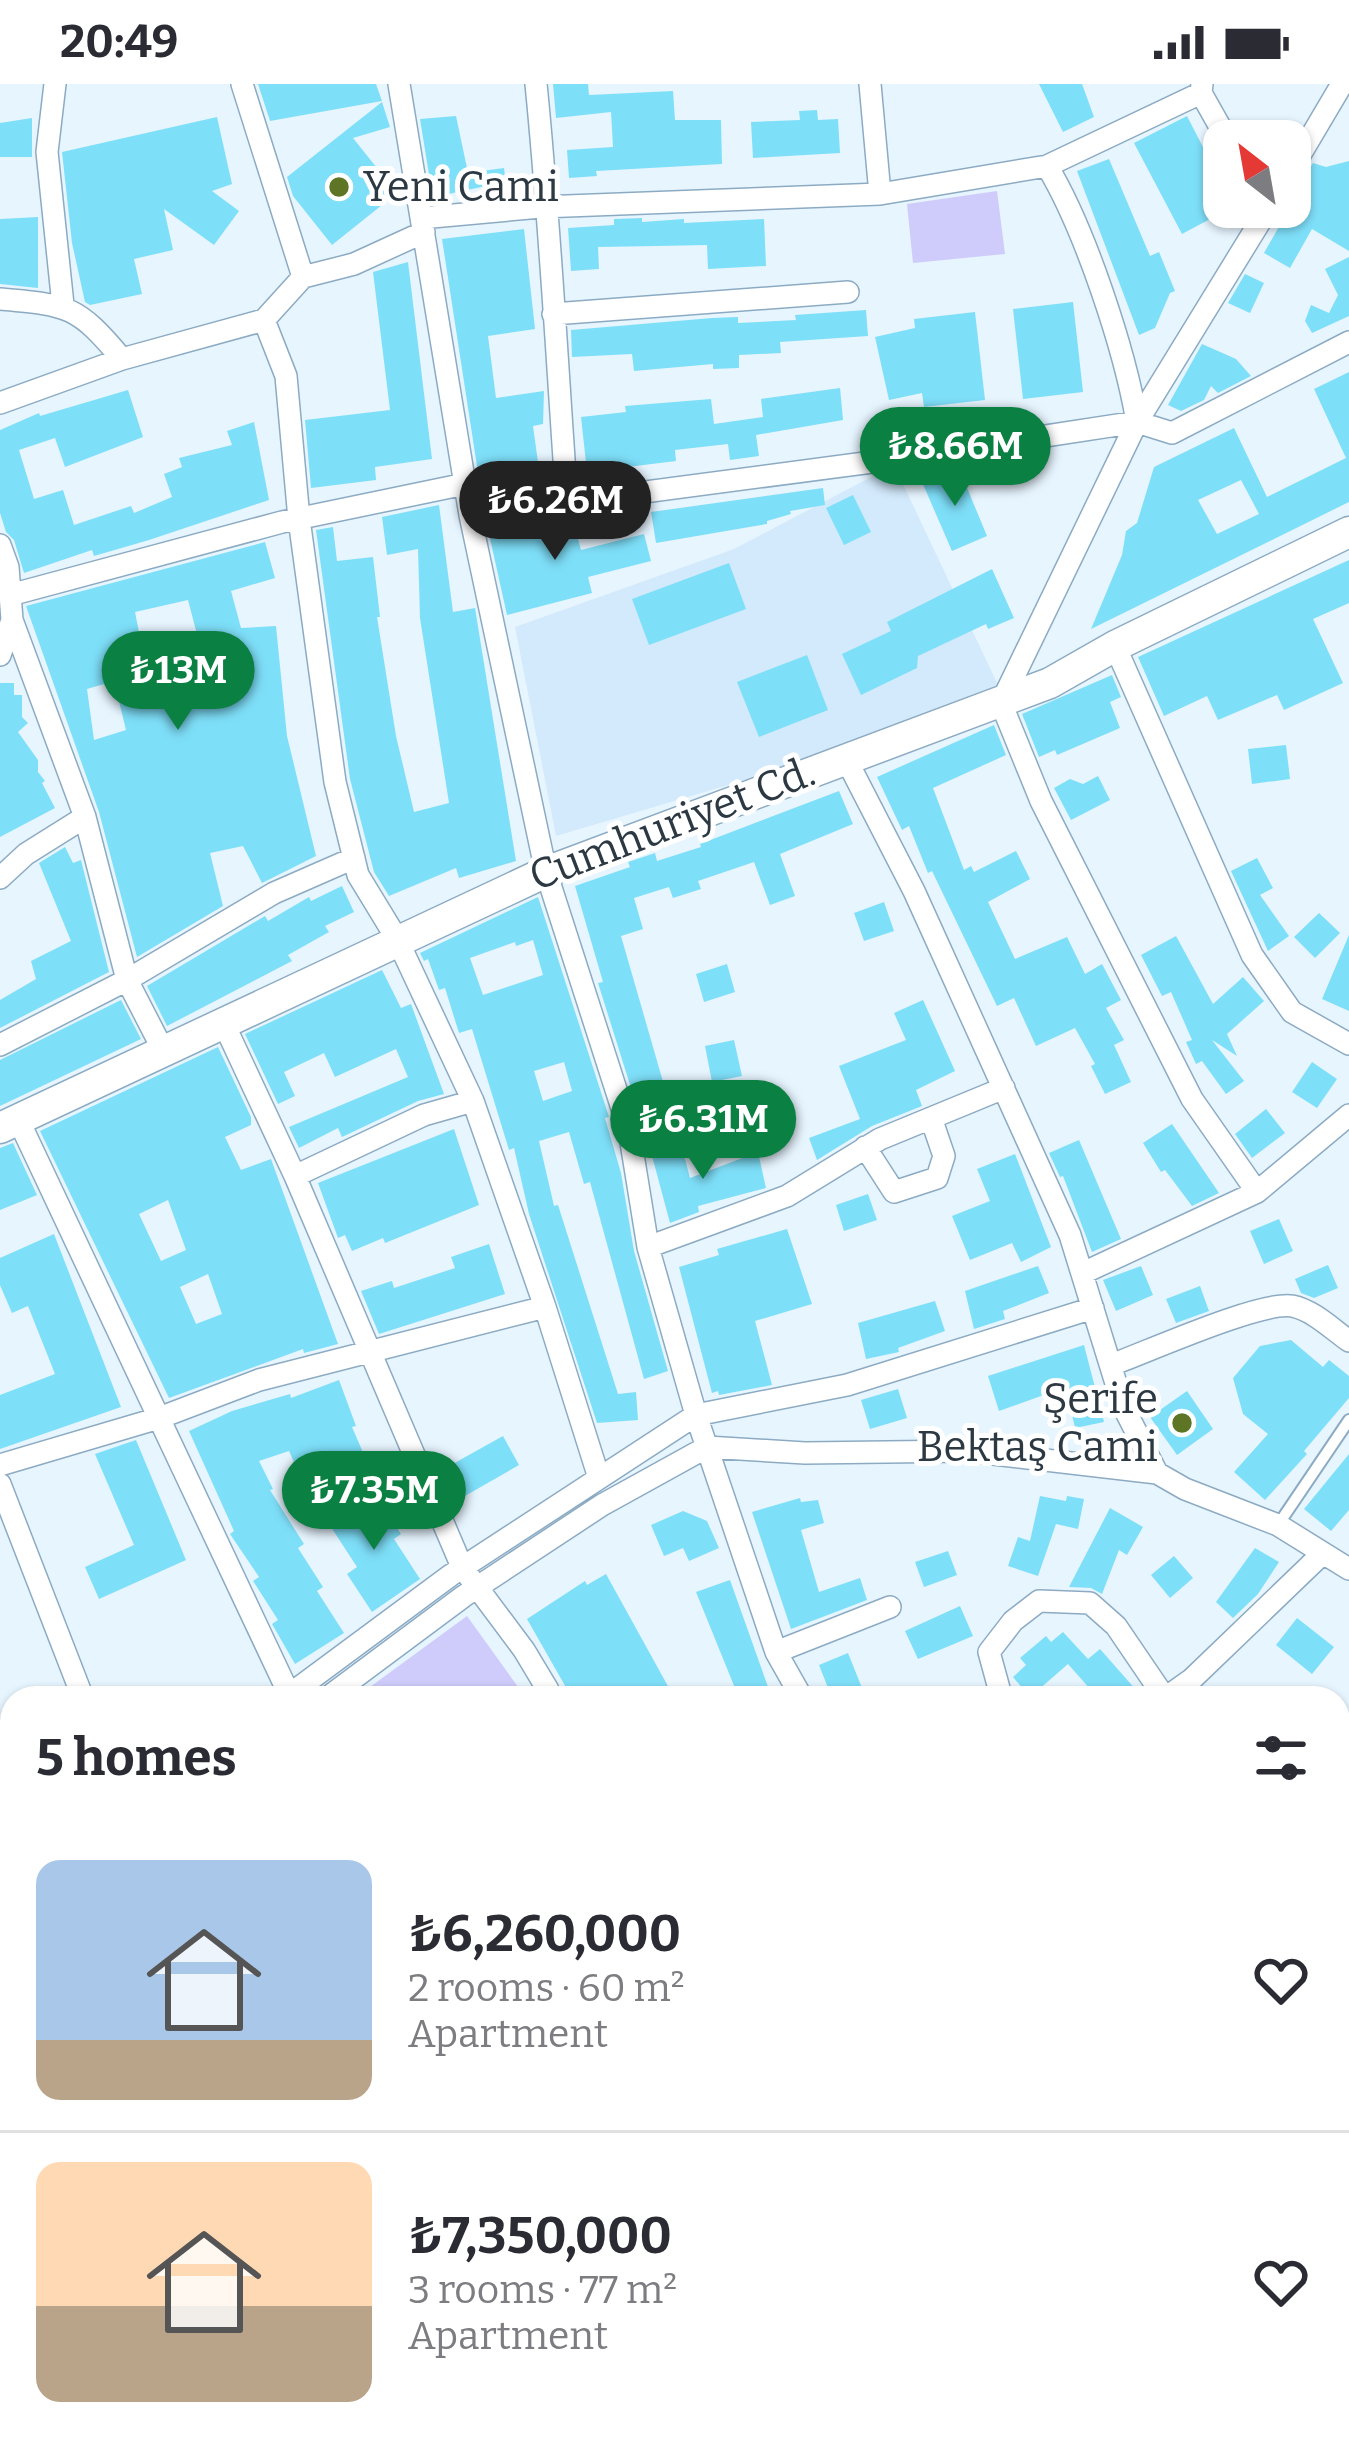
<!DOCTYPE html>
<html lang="en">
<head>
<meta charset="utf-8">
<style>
	body { margin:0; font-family:Bitter,serif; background:#f7f7f7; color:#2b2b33; height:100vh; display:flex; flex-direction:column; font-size:45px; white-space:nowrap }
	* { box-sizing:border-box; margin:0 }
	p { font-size:39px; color:#7c7c81 }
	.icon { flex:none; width:66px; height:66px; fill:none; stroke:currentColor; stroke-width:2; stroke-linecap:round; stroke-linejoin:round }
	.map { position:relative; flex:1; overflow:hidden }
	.drawer { position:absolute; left:0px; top:1602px; width:1350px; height:768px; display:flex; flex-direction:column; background:#fff; border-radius:36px 36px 0 0; box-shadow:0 3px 9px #0004 }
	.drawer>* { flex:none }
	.needle { width:78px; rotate:329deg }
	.fabs { position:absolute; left:1203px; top:36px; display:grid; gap:24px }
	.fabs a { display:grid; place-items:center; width:108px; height:108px; border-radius:24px; background:#fff; box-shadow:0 3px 9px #0004; font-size:60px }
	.price { position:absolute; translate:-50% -102px; padding:0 27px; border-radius:42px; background:#0b8043; color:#fff; font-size:39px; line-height:78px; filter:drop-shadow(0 3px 6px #0008) }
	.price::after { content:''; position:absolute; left:50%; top:72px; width:36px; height:27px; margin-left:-18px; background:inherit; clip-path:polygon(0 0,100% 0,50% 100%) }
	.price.active { background:#222; color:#fff }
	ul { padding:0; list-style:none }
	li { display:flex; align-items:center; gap:36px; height:300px; padding:0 36px }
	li+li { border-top:3px solid #e1e1e2 }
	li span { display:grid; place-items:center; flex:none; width:336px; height:240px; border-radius:24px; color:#555 }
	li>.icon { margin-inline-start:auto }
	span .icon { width:144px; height:144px; fill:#fffc; stroke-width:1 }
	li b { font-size:51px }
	h2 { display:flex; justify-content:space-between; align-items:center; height:144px; padding:0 36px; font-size:51px }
	.status { display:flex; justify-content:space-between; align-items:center; height:84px; padding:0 60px; background:#fff; direction:ltr }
	.status svg { height:33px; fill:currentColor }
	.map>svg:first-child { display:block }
</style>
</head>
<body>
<div class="status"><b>20:49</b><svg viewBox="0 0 49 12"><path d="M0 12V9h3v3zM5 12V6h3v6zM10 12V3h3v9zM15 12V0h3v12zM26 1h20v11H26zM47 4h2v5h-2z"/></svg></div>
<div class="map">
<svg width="1349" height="2370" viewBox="0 0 1349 2370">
	<rect width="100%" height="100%" fill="#e7f5ff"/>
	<path fill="#d3eafc" d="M894,381L998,601L762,691L556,752L515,543L734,465Z"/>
	<path fill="#cfccfb" d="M997,107L1005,170L913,179L907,120Z
		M467,1532L526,1614H355Z
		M12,1815V2064L0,2057V1819Z"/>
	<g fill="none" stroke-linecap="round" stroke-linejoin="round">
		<path stroke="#1dc4c2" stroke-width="6" d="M1338,1744L1349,1739
			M0,2087L12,2091"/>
	</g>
	<path fill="#7edff9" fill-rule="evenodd" d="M258,0H376L382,17L270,37Z
		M553,0H588L589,11L673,7L675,36H721L722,80L596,87L597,92L569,94L567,66L613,63L611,28L556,34Z
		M1039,0H1082L1094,33L1063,48Z
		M382,18L390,43L353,54L397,109L332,161L293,112L287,93Z
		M817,26L818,36L838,35L840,69L753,74L751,38L800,36L799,27Z
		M456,32L467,84L473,83L474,88L504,84L507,109L487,111L486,102L439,112L438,107L432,109L420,35Z
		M1187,32L1224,104V118L1216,122L1212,134L1182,150L1134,59Z
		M217,33L232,100L212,107L239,127L214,161L164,125L173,166L134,175L142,210L90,221L85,218L72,159L62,68Z
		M32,34V73H0V39Z
		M1109,75L1150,172L1159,168L1175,207L1170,209L1155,244L1139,251L1077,87Z
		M1349,77V167L1312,145L1290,184L1264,169L1290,123L1291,103L1302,97L1313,79L1326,83Z
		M38,133V204L0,200V135Z
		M642,134V138L684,135V139L764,135L766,182L708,185L707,161L657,162L598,163L599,185L571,187L568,144L614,141V135Z
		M524,145L535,245L488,252L496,314L544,307L543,340L533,342L541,400L481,408L442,155Z
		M1349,173V232L1312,249L1305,237L1311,221L1329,229L1338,211L1325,185Z
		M408,178L432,375L375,383L376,396L311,404L305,336L390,326L373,188Z
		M1245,190L1264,199L1250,229L1228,219Z
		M1073,218L1083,308L1023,315L1013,225Z
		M866,226L868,252L780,258L781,269L739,271V284L713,285V280L634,287L632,270L572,273L571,246L712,234L738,233V239L796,236L795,231Z
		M975,228L985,316L924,323L922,309L889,316L875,253L915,244L914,235Z
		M1202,260L1236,275L1251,292L1218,309L1211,302L1204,316L1181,327L1168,321Z
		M1349,288V418L1091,545L1122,471L1126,447L1137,439L1154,383L1234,344L1267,413L1346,374L1314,305ZM1241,396L1259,430L1217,450L1198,416Z
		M840,304L843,336L756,351L759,372L730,376L728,360L675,366L676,377L587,388L581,333L626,328L625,322L711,315L714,340L763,333L761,315Z
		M128,306L143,353L65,383L55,354L19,366L34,415L63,406L74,441L131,422L134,429L172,413L164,390L182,383L179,374L232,361L227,347L254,338L269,416L149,456L94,472L92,466L24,489L14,456L6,448L0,429V346L39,329L40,332Z
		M958,382L987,452L952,467L922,398Z
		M823,404L825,421L790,427L791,430L767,437V440L656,459L651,428Z
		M853,411L871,448L844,461L826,424Z
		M439,421L453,528L475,524L516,777L459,794L456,784L389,812L374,788L350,695L316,446L333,443L337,477L373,473L380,533H377L396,652L414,728L449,719L420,534L418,465L387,471L382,433Z
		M572,433L581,466L644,450L651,477L588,493L592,509L507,531L489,450Z
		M265,458L275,494L231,507L241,544L276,542L287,652L316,772L262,799L243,762L210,769L223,822L137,873L99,728L26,522ZM188,516L199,558L154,568L152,561L142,563L135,528ZM114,597L126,646L94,656L87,605Z
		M1349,476V519L1313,535L1343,599L1284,626L1277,611L1218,636L1207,612L1164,632L1138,573Z
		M729,479L746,525L649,561L632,515Z
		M992,485L1014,534L988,545L986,540L918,572L917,584L861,611L842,570L891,547L887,538Z
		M807,571L828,626L759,653L737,598Z
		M1112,591L1121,613L1110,618L1120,644L1057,671L1055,666L1039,673L1022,630Z
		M0,599H14V611H22V633L28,639L18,648L38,676V688L45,697L42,699L55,724L0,753Z
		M994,641L1006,671L933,704L964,786L971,782L974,788L1016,767L1030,795L988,818L1015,875L1067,853L1085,890L1102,880L1121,916L1106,924L1124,956L1114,961L1131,998L1105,1010L1091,982L1095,980L1075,944L1036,962L1014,914L997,922L932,787L928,789L909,742L902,746L877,693Z
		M1286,661L1290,695L1252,700L1248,665Z
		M1098,692L1110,716L1071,736L1054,704L1070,695L1083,700Z
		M839,707L853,740L780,770L795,812L770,821L754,778L698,797L701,805L673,814L669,803L634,814L643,845L621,852L668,1015L637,1023L598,899L603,898L575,802L630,783L628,778L655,769L657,777L701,763L700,760Z
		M65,763L73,779L81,776L109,888L0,944V916L36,895L31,877L71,857L39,779Z
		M1257,774L1273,804L1260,811L1289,852L1268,867L1231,787Z
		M342,802L354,828L325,842L329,848L288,871L292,877L167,942L147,902L265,832L268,837L309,813L311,817Z
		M538,813L609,1033L605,1034L621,1089L634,1167L668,1287L644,1295L590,1098L584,1100L569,1048L539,1057L554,1122L558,1121L618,1310L636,1308L638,1336L597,1339L529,1130L514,1064L509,1066L472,945L459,949L445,904L439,906L428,875L424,877L420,869ZM533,856L543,891L483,911L470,874L515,858L516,862ZM564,978L572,1007L543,1017L534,987Z
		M884,818L894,847L864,857L854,829Z
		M1319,829L1340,849L1315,874L1294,853Z
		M1349,851V927L1322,915Z
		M1176,852L1213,920L1243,893L1264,917L1227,950L1237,972L1212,956L1244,997L1226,1010L1202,977L1196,980L1186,958L1192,956L1171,908L1162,912L1141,871Z
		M727,880L735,908L704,918L696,890Z
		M382,886L401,924L411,920L444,1010L418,1017L342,1053L338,1044L299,1064L289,1043L408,993L396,965L335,993L324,969L284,988L295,1012L278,1020L245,950Z
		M121,916L141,955L0,1022V976Z
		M923,916L955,987L916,1006L922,1022L872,1042L817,1076L809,1054L860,1035L839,982L906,956L894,929Z
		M734,956L742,992L712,998L705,962Z
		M218,963L251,1033V1041L225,1053L241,1086L271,1075L338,1260L304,1269L303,1265L169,1314L40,1047ZM168,1116L186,1166L161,1177L139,1130ZM208,1190L222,1230L196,1240L180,1203Z
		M1312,978L1337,995L1317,1024L1292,1008Z
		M1266,1025L1285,1049L1252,1074L1235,1050Z
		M1172,1040L1219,1109L1192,1122L1165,1086L1161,1088L1143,1059Z
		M454,1045L479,1121L385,1159L383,1154L352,1167L345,1151L338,1154L318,1099Z
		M1079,1056L1121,1155L1092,1168L1063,1092L1060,1093L1049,1069Z
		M13,1059L37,1111L0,1126V1064Z
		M681,1060L690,1094L758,1068L766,1104L698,1122L699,1128L670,1139L651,1068Z
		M1015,1070L1051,1163L1021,1178L1012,1159L970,1176L952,1132L990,1117L977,1085Z
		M868,1110L877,1136L844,1147L836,1121Z
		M1279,1135L1293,1167L1264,1180L1250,1147Z
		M787,1145L812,1220L755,1237L772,1301L719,1311L718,1307L712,1309L679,1183L719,1171L717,1165Z
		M54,1150L121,1323L0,1365V1311L55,1290L28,1222L12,1229L0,1201V1174Z
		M489,1160L505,1210L379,1250L361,1207L392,1197L394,1204L455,1184L451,1173Z
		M1328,1181L1338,1204L1314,1214L1301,1209L1295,1195Z
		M1038,1182L1049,1209L1003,1227L1005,1235L974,1245L965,1207Z
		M1141,1182L1153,1211L1116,1227L1103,1196Z
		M1200,1202L1209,1227L1176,1239L1166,1215Z
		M935,1217L945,1247L898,1264L899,1268L866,1275L858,1239Z
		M1291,1256L1323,1283L1329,1276L1349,1292V1314L1304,1367L1307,1370L1265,1416L1234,1388L1268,1350L1243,1330L1233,1294L1260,1262Z
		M1084,1261L1104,1338L1075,1344L1066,1303L999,1327L988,1292Z
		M339,1296L356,1342L352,1343L371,1387L310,1414L289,1367L259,1377L273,1405L270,1406L304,1460L298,1464L323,1503L317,1507L344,1549L295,1580L272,1540L278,1536L253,1497L259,1493L230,1450L234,1447L189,1347L232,1327L290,1310L291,1314Z
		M898,1305L907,1334L870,1345L861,1316Z
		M1187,1307L1213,1345L1177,1371L1150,1333Z
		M503,1352L519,1381L458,1416L442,1386Z
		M136,1356L186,1476L99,1515L85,1483L134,1461L95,1370Z
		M1349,1370V1426L1331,1447L1304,1425Z
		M375,1410L401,1450L394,1455L420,1495L372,1528L347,1490L357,1483L329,1440Z
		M1040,1412L1066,1417L1067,1412L1084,1415L1078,1445L1056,1440L1038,1492L1008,1482L1018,1453L1030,1457Z
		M800,1414L801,1418L818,1416L824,1439L801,1446L819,1508L860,1494L867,1516L791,1545L752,1428Z
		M1110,1424L1143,1443L1127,1471L1119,1466L1102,1510L1091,1504L1069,1503Z
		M683,1427L707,1437L719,1464L689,1477L683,1464L664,1472L651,1441Z
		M1255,1464L1279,1478L1258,1510L1233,1534L1216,1518Z
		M948,1467L957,1491L924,1503L915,1478Z
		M1174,1472L1193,1494L1170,1514L1151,1491Z
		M606,1490L669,1604L652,1614H572L527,1535L585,1497L587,1501Z
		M730,1496L767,1600L771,1614H739L696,1508Z
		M960,1522L973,1552L918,1575L905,1547Z
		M1297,1534L1334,1563L1312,1590L1276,1561Z
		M1063,1548L1088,1575L1100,1565L1137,1607L1129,1614H1098L1068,1580L1030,1613L1013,1593L1026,1581L1020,1574L1046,1552L1051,1558Z
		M848,1569L866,1614H832L819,1581Z"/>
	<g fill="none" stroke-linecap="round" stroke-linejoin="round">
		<defs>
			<path id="lane" d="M1278,1441L1349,1336"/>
			<path id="street" d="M55,0L47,68L63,221
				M242,0L303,193
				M399,0L470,431L546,788L629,1046L648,1163L696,1331L776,1568L802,1614
				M536,0C550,139 557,279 567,418
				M870,0L880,110
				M1202,0L1201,9L1228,57
				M1047,82L1201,9
				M1290,88L1342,0
				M421,134L541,123L880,110L1047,82C1085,145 1125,266 1137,338
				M0,215C68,221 77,221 122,275
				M553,230L848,208
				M264,236L286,292L299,435L335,698L358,791L397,855L473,1017L545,1223L599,1394
				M0,319L122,275L264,236L303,193L354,180L424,148
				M470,431L895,375L1137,338L1172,349L1349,258
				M0,461L8,483L12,536L85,733L127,896L163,966
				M10,511L282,438L465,400
				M1115,562L1252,871L1292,928L1349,960
				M0,571L12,536
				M845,673L914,807L1070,1151L1123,1322L1157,1389
				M0,794L26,770L85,733
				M223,938L295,1092L462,1483L524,1566L548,1606
				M0,961L127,896L274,809L354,774
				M18,1035L289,1610
				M629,1046L723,1017
				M865,1063L894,1108L937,1094L944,1072L931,1034
				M295,1092L424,1031L473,1017
				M1257,1108L1192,1015L1041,717L1001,619L1137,338L1269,123
				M648,1163L787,1112L880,1055L1004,1004
				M1083,1189L1257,1108L1349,1031
				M1111,1281C1147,1268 1260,1217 1292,1222C1313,1226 1332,1245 1349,1257
				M0,1381L159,1334L259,1296L545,1223
				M0,1400L83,1614
				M776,1568L890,1523
				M285,1614L451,1491L696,1331L847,1301L1093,1224
				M327,1614L464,1512L602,1421L707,1363L805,1369L967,1367L1157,1389L1185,1405L1278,1441L1349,1485
				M1006,1614L1000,1608L989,1568L1013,1537L1039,1517L1090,1519L1116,1542L1165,1614L1192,1595L1322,1470
				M0,1681L12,1683
				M1338,1709L1349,1704
				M1338,1783L1349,1778
				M0,1798L12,1797
				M0,2138L12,2143
				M282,2358L284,2370
				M707,2358L714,2370
				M936,2358L944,2370
				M1097,2358V2370"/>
			<path id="secondary" d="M0,1044L546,788L1050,599L1115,562L1349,448
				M1338,2054L1349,2048
				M1338,2301L1349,2279
				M186,2370L228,2358
				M1305,2370L1310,2358"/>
		</defs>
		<use href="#lane" stroke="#8cabc3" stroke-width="14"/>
		<use href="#street" stroke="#8cabc3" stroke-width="24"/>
		<use href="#secondary" stroke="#8cabc3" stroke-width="33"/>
		<use href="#lane" stroke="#fff" stroke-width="10"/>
		<use href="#street" stroke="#fff" stroke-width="21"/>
		<use href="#secondary" stroke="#fff" stroke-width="30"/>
	</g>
	<g fill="#5e7526" stroke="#fff" stroke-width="4.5">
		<circle cx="339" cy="103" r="12"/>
		<circle cx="1182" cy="1339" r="12"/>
	</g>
	<g text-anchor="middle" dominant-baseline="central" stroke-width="10" stroke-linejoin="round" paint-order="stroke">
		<g font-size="42" fill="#2c3943" stroke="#fff" text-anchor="start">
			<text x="363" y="103">Yeni Cami</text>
			<text x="1158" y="1315" text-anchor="end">Şerife<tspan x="1158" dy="48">Bektaş Cami</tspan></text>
		</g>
		<g font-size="42" fill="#2c3943" stroke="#fff">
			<text transform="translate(672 740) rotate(-21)">Cumhuriyet Cd.</text>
		</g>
	</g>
</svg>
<div class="fabs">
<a><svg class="needle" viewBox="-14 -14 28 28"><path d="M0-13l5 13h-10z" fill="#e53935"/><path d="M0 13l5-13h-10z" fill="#7c7c81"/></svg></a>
</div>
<b class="price" style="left:955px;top:425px">₺8.66M</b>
<b class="price active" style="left:555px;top:479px">₺6.26M</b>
<b class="price" style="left:178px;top:649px">₺13M</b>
<b class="price" style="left:703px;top:1098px">₺6.31M</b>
<b class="price" style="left:374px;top:1469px">₺7.35M</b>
<section class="drawer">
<h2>5 homes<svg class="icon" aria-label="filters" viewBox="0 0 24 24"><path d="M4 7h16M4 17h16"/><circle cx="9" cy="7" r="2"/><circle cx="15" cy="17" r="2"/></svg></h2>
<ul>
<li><span style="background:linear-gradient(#a9c7e8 75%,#b9a48a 0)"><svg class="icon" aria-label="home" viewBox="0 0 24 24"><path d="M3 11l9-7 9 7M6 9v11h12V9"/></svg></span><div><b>₺6,260,000</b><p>2 rooms · 60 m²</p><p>Apartment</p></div><svg class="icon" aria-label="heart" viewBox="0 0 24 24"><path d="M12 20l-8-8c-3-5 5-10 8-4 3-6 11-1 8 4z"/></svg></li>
<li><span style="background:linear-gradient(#ffd9b3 60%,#b9a48a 0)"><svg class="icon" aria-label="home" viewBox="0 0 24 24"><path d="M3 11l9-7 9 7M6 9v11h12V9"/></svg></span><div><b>₺7,350,000</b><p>3 rooms · 77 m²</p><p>Apartment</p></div><svg class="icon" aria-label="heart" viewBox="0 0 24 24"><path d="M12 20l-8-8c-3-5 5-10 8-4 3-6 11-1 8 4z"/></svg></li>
</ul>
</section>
</div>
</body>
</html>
